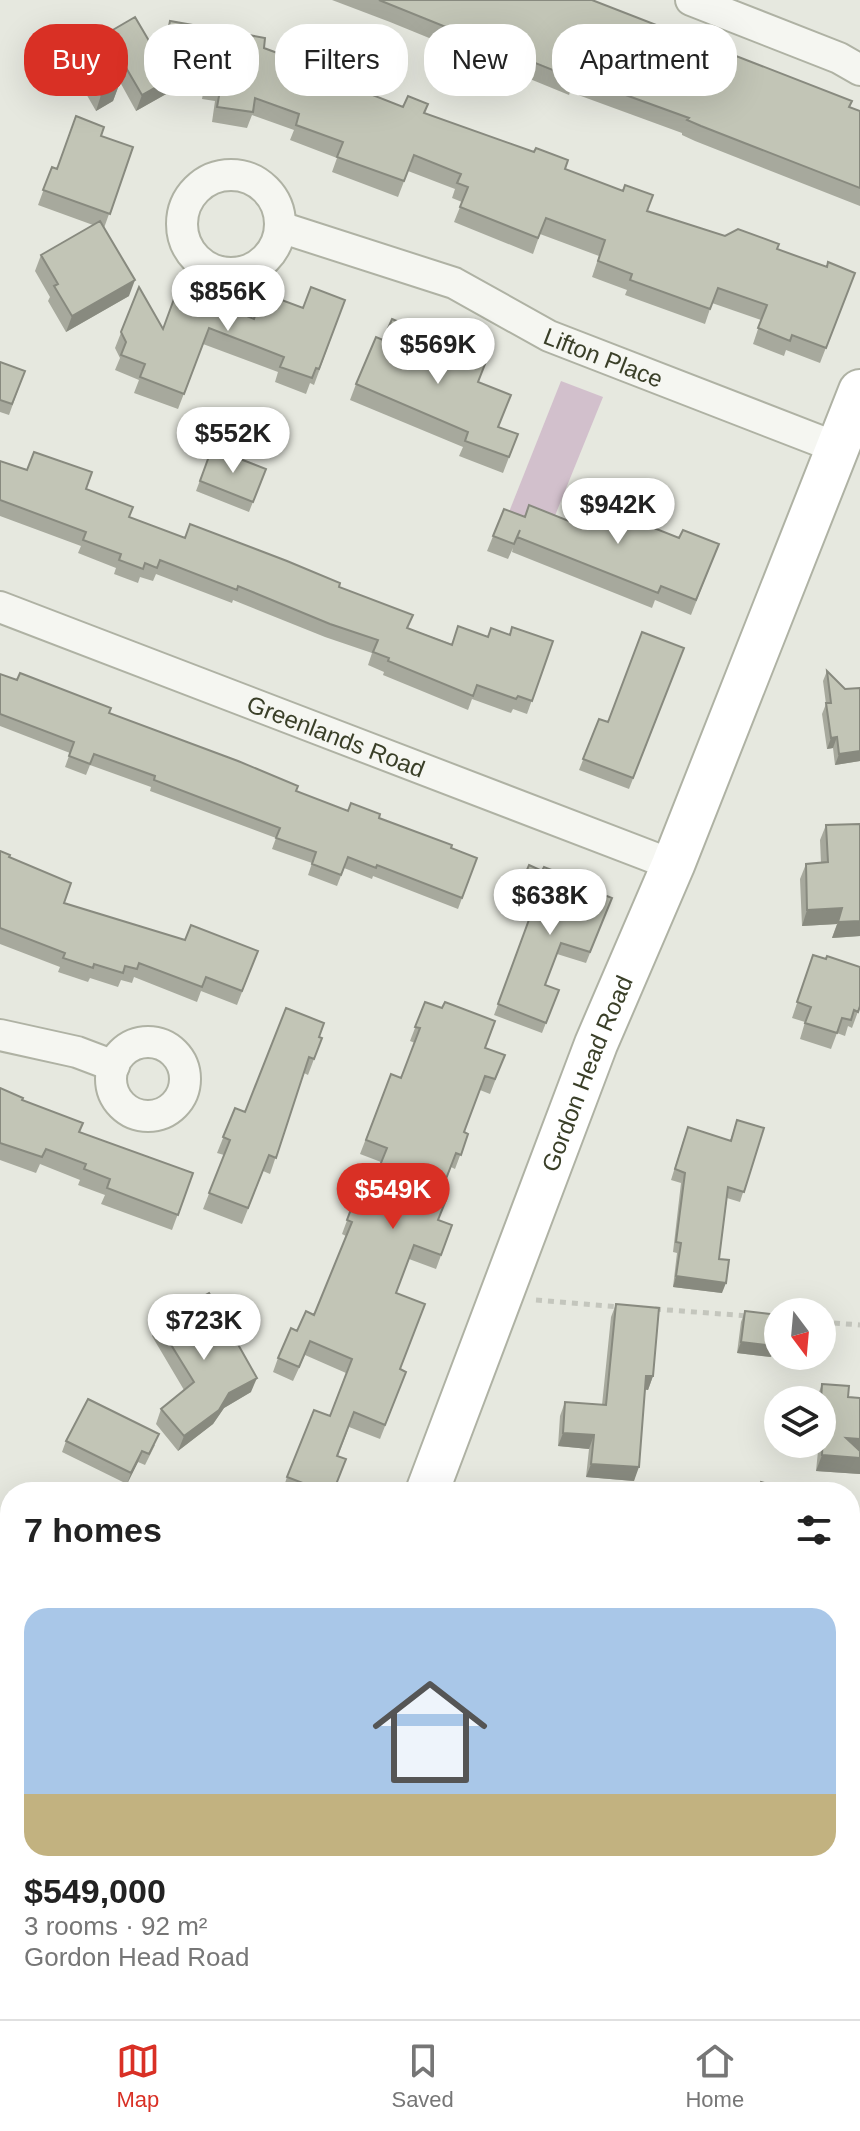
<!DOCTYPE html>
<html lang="en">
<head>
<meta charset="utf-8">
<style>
	body { margin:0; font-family:Helvetica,sans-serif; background:#f2f2f2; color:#222; height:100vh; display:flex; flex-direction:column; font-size:30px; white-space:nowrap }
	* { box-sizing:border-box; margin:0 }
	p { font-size:26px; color:#767676 }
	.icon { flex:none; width:44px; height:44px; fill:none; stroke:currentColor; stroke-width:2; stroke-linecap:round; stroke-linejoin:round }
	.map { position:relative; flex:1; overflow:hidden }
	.sheet { position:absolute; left:0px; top:1482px; width:860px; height:538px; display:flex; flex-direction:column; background:#fff; border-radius:32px 32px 0 0; box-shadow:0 8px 32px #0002 }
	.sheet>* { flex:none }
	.guide { position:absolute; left:24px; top:24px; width:812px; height:72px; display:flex; gap:16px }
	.needle { width:52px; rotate:164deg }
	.buttons { position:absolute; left:764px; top:1298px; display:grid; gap:16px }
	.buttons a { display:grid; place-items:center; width:72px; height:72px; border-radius:50%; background:#fff; box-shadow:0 8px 32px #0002; font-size:40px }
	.price { position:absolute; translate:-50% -68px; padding:0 18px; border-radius:28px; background:#fff; color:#222; font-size:26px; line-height:52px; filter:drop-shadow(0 2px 4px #0008) }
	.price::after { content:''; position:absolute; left:50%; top:48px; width:24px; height:18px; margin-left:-12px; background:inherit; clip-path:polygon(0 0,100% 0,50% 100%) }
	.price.on { background:#d93025; color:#fff }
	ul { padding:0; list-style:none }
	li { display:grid; align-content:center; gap:16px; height:424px; padding:0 24px }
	li span { display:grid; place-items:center; height:248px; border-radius:24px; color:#555 }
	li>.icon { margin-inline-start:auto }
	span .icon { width:144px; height:144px; fill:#fffc; stroke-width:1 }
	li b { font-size:34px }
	h2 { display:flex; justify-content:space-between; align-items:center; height:96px; padding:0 24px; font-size:34px }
	.pill { padding:0 28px; border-radius:32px; background:#fff; box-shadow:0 8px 32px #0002; font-size:28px; line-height:72px }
	.pill.on { background:#d93025; color:#fff }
	.menu { display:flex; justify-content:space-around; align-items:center; height:112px; border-top:2px solid #e0e0e0; background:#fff; font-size:22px; color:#767676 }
	.menu a { display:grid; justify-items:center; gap:4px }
	.menu .on { color:#d93025 }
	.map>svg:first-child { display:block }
</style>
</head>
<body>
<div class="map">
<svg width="860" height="2019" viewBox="0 0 860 2019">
	<rect width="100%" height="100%" fill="#e6e8df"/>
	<path fill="#d2c0cc" d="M561,381L603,397L550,528L509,512Z"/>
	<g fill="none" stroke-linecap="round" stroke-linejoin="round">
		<defs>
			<g id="minor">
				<path d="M691,0L839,58L860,70"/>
				<circle cx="231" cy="224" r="49"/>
				<path id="s1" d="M280,227L454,283L549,336L838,448"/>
				<path id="s2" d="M0,607L673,865"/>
				<path d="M0,1035L77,1052L114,1066"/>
				<circle cx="148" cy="1079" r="37"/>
				<path d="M586,2019L589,2010"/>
			</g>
			<path id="tertiary" d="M0,1960L10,1964
				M252,2010L330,2019"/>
			<g id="secondary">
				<path id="s3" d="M427,1492L596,1044L673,865L860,391"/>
				<path d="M0,1986L10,2003"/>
				<path d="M220,2019L224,2010"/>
			</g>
		</defs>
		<use href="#minor" stroke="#afb2a4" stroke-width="34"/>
		<use href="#tertiary" stroke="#afb2a4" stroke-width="40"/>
		<use href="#secondary" stroke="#afb2a4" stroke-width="46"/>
		<path stroke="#c4c6bd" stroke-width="5" stroke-dasharray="6 6" stroke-linecap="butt" d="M536,1300L621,1307
			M655,1309L749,1316
			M822,1322L860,1325"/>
		<use href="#minor" stroke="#f5f6f1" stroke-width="30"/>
		<use href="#tertiary" stroke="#f5f6f1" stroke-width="36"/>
		<use href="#secondary" stroke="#fff" stroke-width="42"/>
	</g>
	<path fill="#a7a99d" d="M332,0H592L860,111V206L695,141L682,135V133L570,92L569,95L390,22Z
		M170,21L264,48L348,86L403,107L425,113L565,169L647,211L725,236L777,249L827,267L855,273L820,363L786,350L784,356L753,344L761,320L712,303L705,324L625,295L627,290L592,277L599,256L540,234L533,254L454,222L462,202L452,198L455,189L408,171L398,197L332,172L337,158L290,140L294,130L252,115L247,128L212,122L215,101L202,99L207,71L136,111L120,82L113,101L96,111L77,78L82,63L95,56L93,53L99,38L160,59L164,37Z
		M101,136L133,147L104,228L129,296L66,332L48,301L50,297L35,271L41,255L93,225L38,205L52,167L57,169Z
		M139,287L163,329L254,319L345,300L314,385L310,383L306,394L275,382L278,372L203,344L178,409L134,393L139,380L115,370L120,358L115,348Z
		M383,340H422L478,382L499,427L518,434L503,473L459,456L463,447L350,400L356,384Z
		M0,362L25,371L9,415L0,412Z
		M212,448L266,469L249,512L196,491Z
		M0,461L86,489L129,517L185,538L339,587L408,628L452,644L488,637L510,634L553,641L527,714L513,709L511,713L472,699L468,710L383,675L384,672L368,665L372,653L325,637L233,600L232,603L156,574L153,581L140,577L138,583L114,574L116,568L78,553L81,546L0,516Z
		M504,509L525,517L576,524L597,514L626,517L713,559L691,615L655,600L652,608L512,552L513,548L508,559L487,551Z
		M684,648L629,789L579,770L599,719L608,722Z
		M827,671L845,689L860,688V761L835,765L833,748L827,749L822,714L826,704L823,681Z
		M0,674L109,713L296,791L348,811L379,818L477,858L458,909L373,876L372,879L344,868L337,886L308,875L312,863L272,849L276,838L150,791L151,787L90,765L86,775L65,767L70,753L0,726Z
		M826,825L860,936L832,938L837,924L802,926L800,879L806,864L821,863L820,840Z
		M0,851L64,903L185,940L258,951L237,1005L201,991L197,1002L134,977L132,983L121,980L118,987L90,978L88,982L58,972L60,967L0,944Z
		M529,865L612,898L586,963L557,954L545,985L559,990L542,1033L494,1015L531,917L511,909Z
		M813,955L860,1006L852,1028L848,1026L845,1036L837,1033L831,1049L800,1039L805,1022L792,1018Z
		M425,1002L486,1048L505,1055L490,1094L480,1090L464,1133L468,1134L455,1169L451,1167L439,1197L438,1220L447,1239L436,1269L409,1259L396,1293L400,1370L406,1372L380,1439L349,1427L338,1456L333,1492H282L287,1477L330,1416L346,1373L305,1355L293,1381L273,1372L278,1358L297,1331L314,1315L346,1236L342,1234L356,1196L366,1200L381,1162L360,1154L391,1074L401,1078L415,1043L410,1041Z
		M319,1037L322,1038L308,1075L304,1073L270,1174L263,1171L242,1224L203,1209L224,1155L217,1153L235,1108L245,1112Z
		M0,1088L79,1132L193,1173L172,1230L101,1204L105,1195L78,1185L80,1180L40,1164L36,1173L0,1160Z
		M737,1120L764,1128L740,1202L727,1198L719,1259L722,1293L673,1287L677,1253L673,1252L681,1183L671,1180L684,1138L730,1141Z
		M616,1304L653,1376L648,1390L645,1389L634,1481L586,1477L589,1449L558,1446L560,1416L565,1402L602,1405L611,1317Z
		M745,1311L771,1357L737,1353L741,1322Z
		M157,1322L251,1392L224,1408L213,1424L178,1451L156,1424L161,1409L184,1390L152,1336Z
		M822,1384L848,1397L860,1398V1474L816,1471L818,1451L784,1449L785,1444H822V1400H816Z
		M66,1441L155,1445L145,1465L138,1462L127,1484L62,1452Z
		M10,1612V1703L7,1704L0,1692V1618Z
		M10,1808V1857L0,1841V1813Z"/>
	<path fill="#888a7f" d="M213,55L207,71L136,111L142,95Z
		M119,85L113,101L96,111L101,95Z
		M135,280L129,296L66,332L72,316Z
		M837,737L833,748L827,749L831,738Z
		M860,751V761L835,765L839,754Z
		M842,908L837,924L802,926L807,910Z
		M860,921V936L832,938L838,922Z
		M676,1276L726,1283L722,1293L673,1287Z
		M741,1342L775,1346L771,1357L737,1353Z
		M646,1376H653L648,1390L641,1389Z
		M257,1378L251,1392L224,1408L213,1424L178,1451L184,1436L229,1393Z
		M563,1433L594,1435L589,1449L558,1446Z
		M846,1438L860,1439V1455Z
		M786,1444H820L818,1451L784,1449Z
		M142,1451L138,1462L127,1484L131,1473Z
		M822,1455L860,1458V1474L816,1471Z
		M591,1464L639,1467L634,1481L586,1477Z
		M850,1934L860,1935V1950L850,1949Z"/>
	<path fill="#c2c5b6" stroke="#888a7f" stroke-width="2" d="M379,0H592L852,101L849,107L860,111V188L701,126L687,120L689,118L576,77L575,79Z
		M135,17L162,63L170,21L265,38L264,48L328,72L334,57L355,65L347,85L403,107L408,96L428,104L424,113L534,152L536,148L568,160L565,169L623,191L625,185L653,195L647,211L725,236L738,229L779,244L777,249L827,267L828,262L855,273L826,348L792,335L790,341L758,328L767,305L718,288L710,309L630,280L632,274L598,261L605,240L546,218L538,238L460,207L468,187L457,183L461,174L414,155L404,181L337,157L343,142L296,125L299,114L255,98L253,112L217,107L221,85L207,83L213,55L142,95L125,66L119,85L101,95L82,63L106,49L99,38Z
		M76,116L104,127L101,136L133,147L110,214L43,190L52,167L57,169Z
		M100,221L135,280L72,316L54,286L58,284L41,255Z
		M139,287L163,329L178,288L254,319L263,293L303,308L311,287L345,300L319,369L316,368L312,378L280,367L284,357L209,328L184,394L140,377L145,364L121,355L126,342L121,332Z
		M392,319L425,333L422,340L485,364L478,382L511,395L498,427L518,434L509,457L465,441L468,432L356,384L376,337L383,340Z
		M0,362L25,371L12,404L0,400Z
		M212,448L266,469L253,502L200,481Z
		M34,452L92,472L86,489L133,507L129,517L185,538L190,524L287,561L340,583L339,587L413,615L407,628L452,645L458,626L488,637L491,628L510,635L512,627L553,641L532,701L518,696L516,699L477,685L473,696L388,661L389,658L373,652L378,640L330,624L238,586L237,590L160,560L157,568L145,563L143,569L119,560L121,554L83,540L86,532L0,500V461L27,470Z
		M603,498L630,508L626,517L679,538L683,530L719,544L696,600L661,586L658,593L517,537L520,530L514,544L493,536L504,509L525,517L529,505L576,524L582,509L597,514Z
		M642,632L684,648L633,778L583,759L599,719L608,722Z
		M827,671L845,689L860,688V751L839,754L837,737L831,738L826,703H831Z
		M20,673L111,708L109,713L238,761L298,786L296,791L348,811L351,803L380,814L379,818L452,845L451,848L477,858L462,898L377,865L376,868L348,857L341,875L312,864L316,852L276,838L280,828L154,780L155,776L94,754L90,764L69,756L74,742L0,714V674L17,680Z
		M860,824V921L838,922L842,908L807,910L806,864L828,862L826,825Z
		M0,851L10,855L9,857L71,883L64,903L185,940L191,925L258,951L242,991L206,977L202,987L139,963L137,969L125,966L123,973L94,964L93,968L63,958L65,953L0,928Z
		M529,865L542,871L544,867L567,876L565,879L612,898L590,952L561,943L545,985L559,990L546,1023L498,1004L534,906L515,898Z
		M813,955L826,959L827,956L860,967V1006L858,1012L854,1010L851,1020L842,1018L837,1033L805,1023L811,1007L797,1002Z
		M425,1002L442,1008L445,1002L495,1021L485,1048L505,1055L495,1079L485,1076L464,1132L468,1134L461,1155L456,1153L439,1197L446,1200L438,1220L452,1225L441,1255L414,1245L396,1293L425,1304L400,1369L406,1372L385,1425L354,1412L337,1456L346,1459L333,1492H326L287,1477L314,1410L330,1416L352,1359L310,1341L299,1367L278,1358L291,1328L297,1331L306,1311L314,1315L352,1222L347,1220L356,1196L366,1200L387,1148L366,1140L391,1074L401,1078L420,1028L415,1027Z
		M286,1008L324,1023L319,1037L322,1038L314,1059L309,1057L276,1158L269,1155L248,1208L209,1193L230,1140L223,1137L235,1108L245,1112Z
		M0,1088L23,1098L22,1100L83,1123L79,1132L193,1173L178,1215L107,1188L110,1179L84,1169L86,1164L46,1149L42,1157L0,1143Z
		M737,1120L764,1128L744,1192L728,1187L719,1259L729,1260L726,1283L676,1276L681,1243L676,1242L685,1173L675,1169L688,1127L731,1141Z
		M209,1293L257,1378L229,1393L219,1410L184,1436L161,1409L194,1382L157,1322Z
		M616,1304L659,1308L653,1376H646L639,1467L591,1464L594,1435L563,1433L565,1402L606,1405Z
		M745,1311L778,1315L775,1346L741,1342Z
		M822,1384L849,1386L848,1397L860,1398V1439L846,1438L860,1451V1458L822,1455L823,1436H822V1400H821Z
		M88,1399L159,1434L149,1454L142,1451L131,1473L66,1441Z
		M761,1482L783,1488L782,1492H758Z
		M10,1612V1684L0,1668V1618Z
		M10,1808V1832L0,1815V1813Z
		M850,1895L860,1896V1935L850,1934Z"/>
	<g text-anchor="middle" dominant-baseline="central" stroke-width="6" stroke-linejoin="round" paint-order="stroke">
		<g font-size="24" fill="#3a3f28" stroke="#f4f5ee">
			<text stroke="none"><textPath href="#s1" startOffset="350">Lifton Place</textPath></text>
			<text stroke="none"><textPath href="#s2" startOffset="360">Greenlands Road</textPath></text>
			<text stroke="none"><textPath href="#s3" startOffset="448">Gordon Head Road</textPath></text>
		</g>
	</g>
</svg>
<div class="buttons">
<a><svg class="needle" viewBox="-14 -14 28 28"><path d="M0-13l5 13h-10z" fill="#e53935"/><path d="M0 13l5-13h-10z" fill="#767676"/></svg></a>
<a><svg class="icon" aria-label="layers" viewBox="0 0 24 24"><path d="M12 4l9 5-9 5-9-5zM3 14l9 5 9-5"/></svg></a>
</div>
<b class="price" style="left:228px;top:333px">$856K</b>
<b class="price" style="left:438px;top:386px">$569K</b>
<b class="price" style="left:233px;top:475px">$552K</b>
<b class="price" style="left:618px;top:546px">$942K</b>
<b class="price" style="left:550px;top:937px">$638K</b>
<b class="price on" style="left:393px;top:1231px">$549K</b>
<b class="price" style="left:204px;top:1362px">$723K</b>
<div class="guide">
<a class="pill on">Buy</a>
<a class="pill">Rent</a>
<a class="pill">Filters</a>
<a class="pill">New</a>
<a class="pill">Apartment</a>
</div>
<section class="sheet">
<h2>7 homes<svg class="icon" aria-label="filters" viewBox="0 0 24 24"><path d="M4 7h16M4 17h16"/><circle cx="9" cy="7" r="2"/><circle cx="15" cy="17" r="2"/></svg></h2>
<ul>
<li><span style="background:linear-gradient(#a9c7e8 75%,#c2b280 0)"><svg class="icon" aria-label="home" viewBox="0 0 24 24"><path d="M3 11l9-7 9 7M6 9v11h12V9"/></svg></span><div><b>$549,000</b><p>3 rooms · 92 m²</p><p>Gordon Head Road</p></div></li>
</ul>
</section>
</div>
<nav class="menu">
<a class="on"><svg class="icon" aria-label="map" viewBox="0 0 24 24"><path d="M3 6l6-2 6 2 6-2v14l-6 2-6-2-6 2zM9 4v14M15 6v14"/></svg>Map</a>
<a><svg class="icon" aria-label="saved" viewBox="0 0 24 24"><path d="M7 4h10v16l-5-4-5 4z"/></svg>Saved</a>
<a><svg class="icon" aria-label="home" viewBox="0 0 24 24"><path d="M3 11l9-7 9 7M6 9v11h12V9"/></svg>Home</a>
</nav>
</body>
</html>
